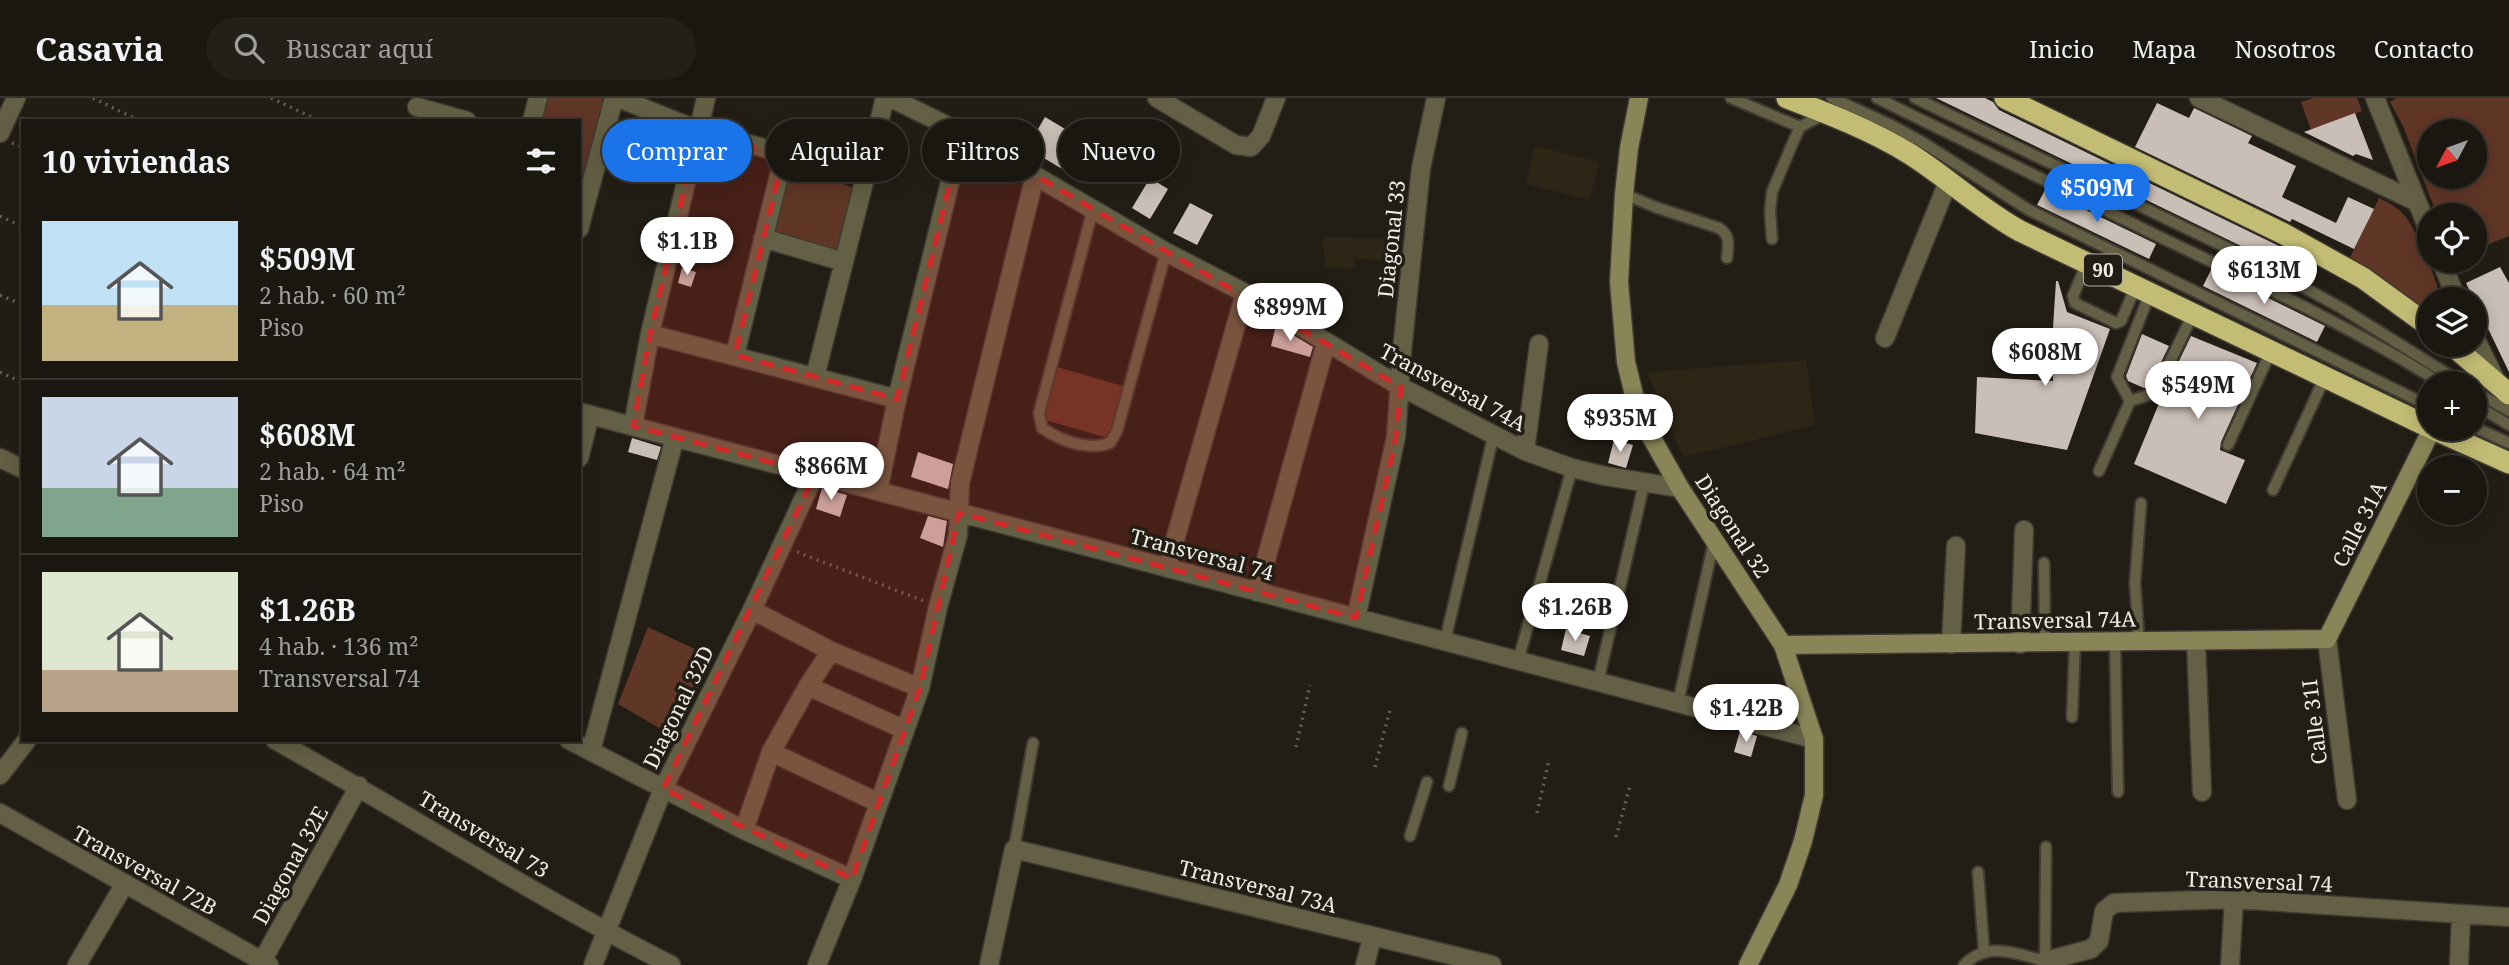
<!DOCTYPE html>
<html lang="es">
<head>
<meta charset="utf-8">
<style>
	body { margin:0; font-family:"Noto Serif",serif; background:#231f19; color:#f1f3f6; height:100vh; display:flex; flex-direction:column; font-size:26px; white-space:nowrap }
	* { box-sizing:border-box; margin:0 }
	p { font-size:23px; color:#9f9f9f }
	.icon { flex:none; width:38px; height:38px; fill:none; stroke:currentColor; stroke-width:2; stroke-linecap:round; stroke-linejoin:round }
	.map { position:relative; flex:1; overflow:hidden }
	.side { position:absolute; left:21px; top:21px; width:560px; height:623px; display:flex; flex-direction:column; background:#1a1610; border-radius:0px; box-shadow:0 4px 18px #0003,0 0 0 2px #383530 }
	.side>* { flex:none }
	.banner { position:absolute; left:602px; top:21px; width:665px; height:63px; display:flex; gap:14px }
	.needle { width:46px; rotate:229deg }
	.controls { position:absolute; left:2417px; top:21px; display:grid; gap:14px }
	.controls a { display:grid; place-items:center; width:70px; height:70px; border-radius:50%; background:#1a1610; box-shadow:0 4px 18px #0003,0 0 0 2px #383530; font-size:35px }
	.price { position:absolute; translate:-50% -60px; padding:0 16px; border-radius:24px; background:#fff; color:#222; font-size:23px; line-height:46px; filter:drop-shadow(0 2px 4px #0008) }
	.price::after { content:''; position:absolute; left:50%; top:42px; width:21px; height:16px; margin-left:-10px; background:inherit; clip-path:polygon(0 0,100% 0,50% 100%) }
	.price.current { background:#1a73e8; color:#fff }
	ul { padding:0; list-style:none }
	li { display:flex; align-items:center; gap:21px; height:175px; padding:0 21px }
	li+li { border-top:2px solid #383530 }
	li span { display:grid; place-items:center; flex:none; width:196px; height:140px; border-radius:0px; color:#555 }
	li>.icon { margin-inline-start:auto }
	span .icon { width:84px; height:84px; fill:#fffc; stroke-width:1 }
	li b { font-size:30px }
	h2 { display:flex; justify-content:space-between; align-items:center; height:84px; padding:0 21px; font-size:30px }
	.chip { padding:0 24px; border-radius:32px; background:#1a1610; box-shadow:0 4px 18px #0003,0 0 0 2px #383530; font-size:24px; line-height:63px }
	.chip.current { background:#1a73e8; color:#fff }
	header { display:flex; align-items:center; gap:42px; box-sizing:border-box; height:98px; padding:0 35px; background:#1a1610; border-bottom:2px solid #383530 }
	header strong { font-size:33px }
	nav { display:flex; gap:38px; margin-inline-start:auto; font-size:24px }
	.search { width:490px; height:63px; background:#231f19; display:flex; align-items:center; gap:18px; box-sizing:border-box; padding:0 24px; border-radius:38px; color:#9f9f9f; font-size:26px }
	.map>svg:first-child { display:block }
</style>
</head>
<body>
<header>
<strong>Casavia</strong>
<div class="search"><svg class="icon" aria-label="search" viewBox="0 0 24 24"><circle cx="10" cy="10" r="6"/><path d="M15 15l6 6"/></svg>Buscar aquí</div>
<nav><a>Inicio</a><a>Mapa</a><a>Nosotros</a><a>Contacto</a></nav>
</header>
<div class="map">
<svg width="2509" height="867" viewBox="0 0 2509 867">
	<rect width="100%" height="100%" fill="#231e15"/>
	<path fill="#2d2617" d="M1535,48L1599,64L1590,102L1526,86Z
		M1322,139L1393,141L1390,163L1355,160V171L1326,169Z
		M1806,262L1815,327L1683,359L1647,274Z"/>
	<path fill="#603626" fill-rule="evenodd" d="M543,0H602L609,3L579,117V23H538Z
		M2313,0H2357L2362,13L2311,32L2301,4Z
		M2396,0H2509V138L2475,152L2474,117H2437L2403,28L2390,4ZM2474,33V79H2429V33Z
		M789,69L855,90L839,156L770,139Z
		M2379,100C2389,105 2399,110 2406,119C2416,133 2439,185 2440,201H2429V212L2426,213L2349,162Z
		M1057,269L1123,288L1108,340L1042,321Z
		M648,529L714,560L673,638L618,606Z"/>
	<path fill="#cabfb6" d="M1936,0H1985L1993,4L1999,12L2279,148L2272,163Z
		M2157,5L2189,20L2194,10L2252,38L2248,45L2296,68L2282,99L2336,125L2348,99L2374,111L2354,151L2292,121L2290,124L2135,49Z
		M2355,15L2373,62L2356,56L2353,58L2304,34Z
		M1045,19L1097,50L1079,81L1027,50Z
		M1150,80L1168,91L1150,121L1132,110Z
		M2045,92L2156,146L2149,161L2037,107Z
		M1190,105L1213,117L1197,147L1173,135Z
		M2500,169L2509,185V274L2466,185Z
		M682,170L696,174L691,189L678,185Z
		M2211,172L2325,228L2317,244L2203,188Z
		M2056,183H2058L2067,214L2110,231L2067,352L1975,335L1977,279L2053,283L2052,245Z
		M1276,227L1313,249L1310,259L1271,248Z
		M2142,236L2169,248L2149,289L2144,290L2128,283L2126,278Z
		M2191,238L2257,265L2221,344L2220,352L2245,362L2226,406L2134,366L2162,298Z
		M632,340L661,349L657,362L628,354Z
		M1614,342L1633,347L1626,370L1608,365Z
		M918,354L953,366L948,391L911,379Z
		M822,390L847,397L840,419L816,411Z
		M928,418L947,423L943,449L920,440Z
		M1566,531L1590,538L1584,558L1561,552Z
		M1740,633L1757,638L1751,659L1734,654Z"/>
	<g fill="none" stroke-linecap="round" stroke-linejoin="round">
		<defs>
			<path id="lane" d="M1731,0L1800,29
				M1832,0L1889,26L1922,44L2029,112L2429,308
				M1877,0C1974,48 2071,96 2168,143C2261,187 2353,230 2441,285
				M1915,0L2269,170L2343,211L2462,285
				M1624,96L1655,109L1719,130C1731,138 1728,147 1727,160
				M1093,111L1039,315L1042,330C1061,343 1088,353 1110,345L1117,333L1166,154
				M1772,141L1770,113L1772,94L1794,42L1800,29L1826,15
				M2087,165L2073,198L2075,205L2116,225L2121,223L2136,188
				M2474,293L2509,313
				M2130,303L2117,279L2150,195
				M2474,306L2509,327
				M2474,329L2509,345
				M2228,347L2271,253
				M2099,373L2130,303L2155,295L2193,216
				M2273,392L2325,279
				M2044,465L2045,545
				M1445,543L1494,335
				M2115,544L2118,694
				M2139,544L2135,485L2141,405
				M1518,563L1572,370
				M1598,584L1644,386
				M1678,605L1714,443
				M2072,619L2075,545
				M1449,688L1462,635
				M1410,738L1427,684
				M1014,751L1033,645
				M1978,774L1984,853
				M1964,867C1988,842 2016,856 2045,863
				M2045,867L2046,749"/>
			<path id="street" d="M618,0L698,32L865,78
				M891,0L962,35L1166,154L1245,195L1401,289L1525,353L1572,370L1605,378L1680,390
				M1157,0L1236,47L1251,49L1261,38L1276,0
				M2199,0L2417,104
				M2375,0L2429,133
				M417,9L467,23
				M532,23L538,0
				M0,35L16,0
				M579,131L614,0
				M763,140L844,164
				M2441,163L2457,201
				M650,236L897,301
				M2474,238L2496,283
				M1885,240L1948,84
				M735,257L784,57
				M815,279L885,0
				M579,314L1814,641
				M633,328L650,236L706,0
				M1525,353L1539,246
				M0,360L23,371
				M579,360L590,317
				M878,393L897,301L962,35
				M1167,470L1245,195
				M1257,494L1326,245
				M752,512L831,553L920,590
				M1356,520L1396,339L1402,253L1421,70L1436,0
				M2327,541L2347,702
				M2196,543L2202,694
				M1951,546L1956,448
				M2020,546L2024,432
				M808,588L905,632
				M275,642C408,716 536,799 671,867
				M569,642L744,732L852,781
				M591,653L675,339
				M771,654L879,705
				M0,677L27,642
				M0,715L269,867
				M744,732L771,654L808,588L831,553
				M2045,863L2091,851L2099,843L2104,813L2114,805L2234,801L2509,819
				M77,867L124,787
				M260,867L359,688
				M593,867L663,691L752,512L815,376
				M817,867L852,781L920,590L938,509L958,437L960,385L1035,77
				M989,867L1014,751L1492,867
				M1365,867L1372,840
				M2230,867L2234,801
				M2459,867L2461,816"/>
			<path id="secondary" d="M1639,0L1629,50L1624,96L1619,184L1626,264L1636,305L1649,335L1680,390L1783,547L1814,641V697L1803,743L1788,787L1748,867
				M1783,547L2327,541L2432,331"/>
			<path id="highway" d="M1787,0C1829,16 1871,32 1910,56C1948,80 1980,111 2020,133L2429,329
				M2005,0L2282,135L2363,180L2429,228
				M2452,247L2509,296
				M2433,331L2509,365"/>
		</defs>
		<use href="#lane" stroke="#403b32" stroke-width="14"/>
		<use href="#street" stroke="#403b32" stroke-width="21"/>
		<use href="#secondary" stroke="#403b32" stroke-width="21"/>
		<use href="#highway" stroke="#403b32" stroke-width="24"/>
		<path stroke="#635f57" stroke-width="3.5" stroke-dasharray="2 5" stroke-linecap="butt" d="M93,0L140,23
			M271,0L320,23
			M12,45L23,49
			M0,118L23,129
			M0,197L23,207
			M0,274L23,285
			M797,454L924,503
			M1296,649L1310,587
			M1375,669L1390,612
			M1537,715L1549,662
			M1616,739L1630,688"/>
		<use href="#lane" stroke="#636045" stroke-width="10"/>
		<use href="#street" stroke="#636045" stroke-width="18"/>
		<use href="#secondary" stroke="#898558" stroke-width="18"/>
		<use href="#highway" stroke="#c3bc75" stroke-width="21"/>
	</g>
	<path fill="#d62828" fill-opacity="0.2" stroke="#d62828" stroke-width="5" stroke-dasharray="14 9" stroke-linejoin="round" d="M698,32L784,57L735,257L897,301L962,35L1401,289L1396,339L1356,520L959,415L920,590L852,781L663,691L815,376L633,328L650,236Z"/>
	<g text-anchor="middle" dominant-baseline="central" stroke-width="7" stroke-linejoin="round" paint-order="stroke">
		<rect fill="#231e15" stroke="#b2aea7" stroke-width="2" x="2084" y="156.5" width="38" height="31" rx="5"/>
		<g font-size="19" font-weight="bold" fill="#f0ece6">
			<text x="2103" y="172">90</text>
		</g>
		<g font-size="21" fill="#f0ece6" stroke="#231e15">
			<text transform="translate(1391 141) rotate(-84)">Diagonal 33</text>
			<text transform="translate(1453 289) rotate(28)">Transversal 74A</text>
			<text transform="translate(2359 426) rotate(-63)">Calle 31A</text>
			<text transform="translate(1733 428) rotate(57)">Diagonal 32</text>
			<text transform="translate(1202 456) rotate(15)">Transversal 74</text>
			<text transform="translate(2055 522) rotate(-1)">Transversal 74A</text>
			<text transform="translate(678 609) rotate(-64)">Diagonal 32D</text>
			<text transform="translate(2314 624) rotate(-97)">Calle 31I</text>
			<text transform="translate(484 736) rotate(31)">Transversal 73</text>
			<text transform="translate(290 767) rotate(-61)">Diagonal 32E</text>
			<text transform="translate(145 772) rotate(29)">Transversal 72B</text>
			<text transform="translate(2259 783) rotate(2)">Transversal 74</text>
			<text transform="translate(1258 788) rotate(14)">Transversal 73A</text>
		</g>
	</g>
</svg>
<div class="controls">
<a><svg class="needle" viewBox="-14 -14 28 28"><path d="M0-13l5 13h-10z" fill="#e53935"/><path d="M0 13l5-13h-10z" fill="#9f9f9f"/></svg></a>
<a><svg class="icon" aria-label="locate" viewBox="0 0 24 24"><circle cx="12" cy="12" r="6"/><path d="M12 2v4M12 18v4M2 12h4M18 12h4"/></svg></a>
<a><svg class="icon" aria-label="layers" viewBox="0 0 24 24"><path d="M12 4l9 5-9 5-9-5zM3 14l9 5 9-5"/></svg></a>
<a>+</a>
<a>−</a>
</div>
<b class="price current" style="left:2097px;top:126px">$509M</b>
<b class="price" style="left:687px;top:179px">$1.1B</b>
<b class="price" style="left:2264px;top:208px">$613M</b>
<b class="price" style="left:1290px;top:245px">$899M</b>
<b class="price" style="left:2045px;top:290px">$608M</b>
<b class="price" style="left:2198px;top:323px">$549M</b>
<b class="price" style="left:1620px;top:356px">$935M</b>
<b class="price" style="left:831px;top:404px">$866M</b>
<b class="price" style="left:1575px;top:545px">$1.26B</b>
<b class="price" style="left:1746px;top:646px">$1.42B</b>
<div class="banner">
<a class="chip current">Comprar</a>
<a class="chip">Alquilar</a>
<a class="chip">Filtros</a>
<a class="chip">Nuevo</a>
</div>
<section class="side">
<h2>10 viviendas<svg class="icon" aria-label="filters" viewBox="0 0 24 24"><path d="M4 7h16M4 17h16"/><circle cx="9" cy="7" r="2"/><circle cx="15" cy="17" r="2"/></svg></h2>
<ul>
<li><span style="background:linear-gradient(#bfe0f5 60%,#c2b280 0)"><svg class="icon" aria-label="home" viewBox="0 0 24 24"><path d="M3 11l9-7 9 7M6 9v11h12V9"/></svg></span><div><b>$509M</b><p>2 hab. · 60 m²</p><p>Piso</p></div></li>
<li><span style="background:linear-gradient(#c9d6e8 65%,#7fa58c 0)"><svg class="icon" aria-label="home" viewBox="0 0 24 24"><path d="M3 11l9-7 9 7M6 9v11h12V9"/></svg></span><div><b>$608M</b><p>2 hab. · 64 m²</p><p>Piso</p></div></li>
<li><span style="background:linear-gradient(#dfe7d0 70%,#b9a48a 0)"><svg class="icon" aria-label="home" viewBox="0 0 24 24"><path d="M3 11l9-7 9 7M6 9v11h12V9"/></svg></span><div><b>$1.26B</b><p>4 hab. · 136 m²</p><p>Transversal 74</p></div></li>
</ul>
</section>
</div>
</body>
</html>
